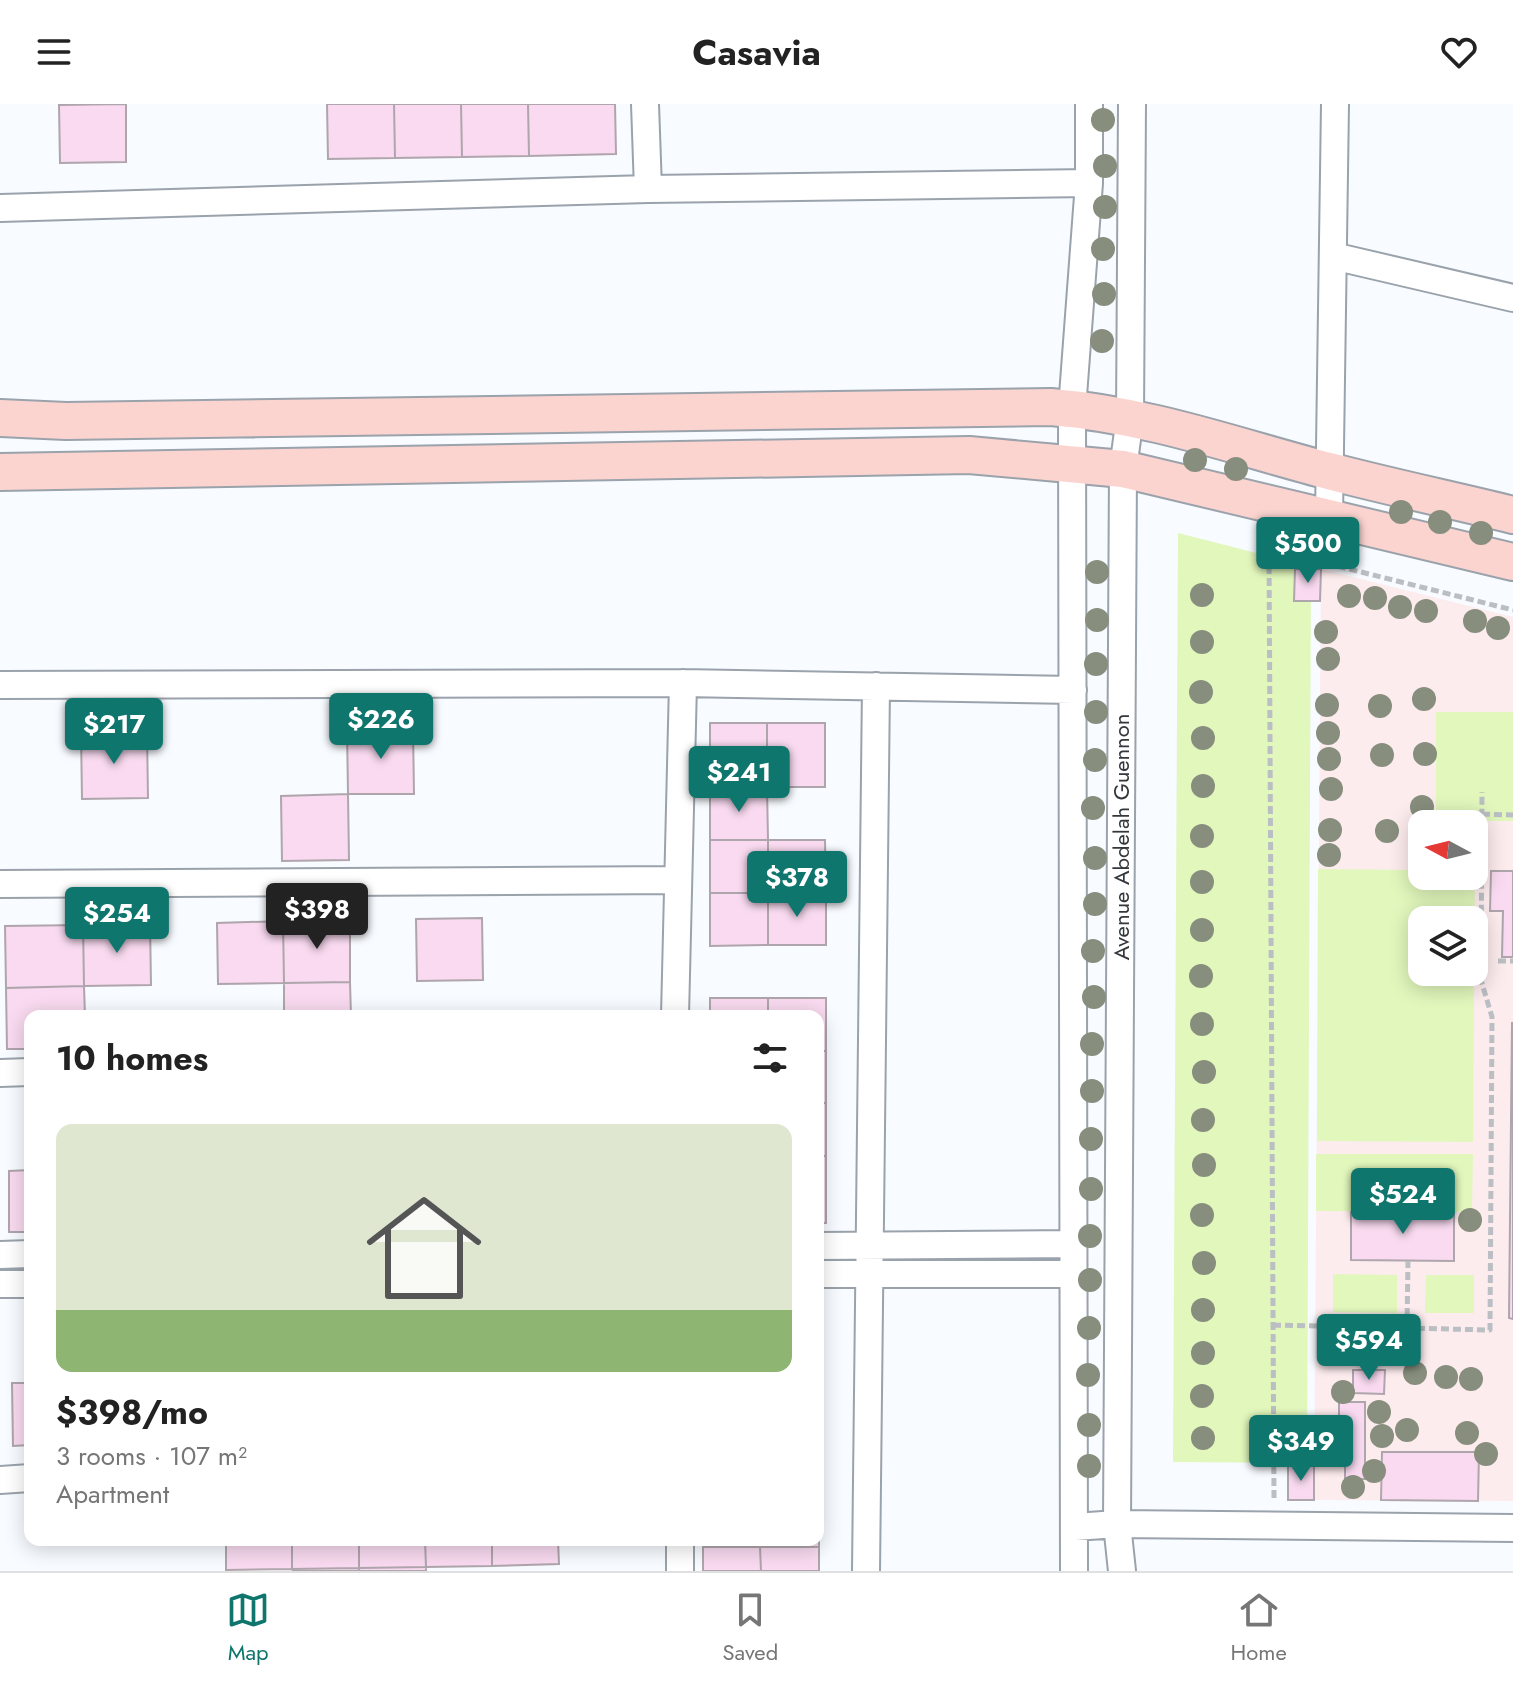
<!DOCTYPE html>
<html lang="en">
<head>
<meta charset="utf-8">
<style>
	body { margin:0; font-family:Jost,sans-serif; background:#f6f6f6; color:#222; height:100vh; display:flex; flex-direction:column; font-size:30px; white-space:nowrap }
	* { box-sizing:border-box; margin:0 }
	p { font-size:26px; color:#767676 }
	.icon { flex:none; width:44px; height:44px; fill:none; stroke:currentColor; stroke-width:2; stroke-linecap:round; stroke-linejoin:round }
	.map { position:relative; flex:1; overflow:hidden }
	.drawer { position:absolute; left:24px; top:906px; width:800px; height:536px; display:flex; flex-direction:column; background:#fff; border-radius:16px; box-shadow:0 4px 20px #0003 }
	.drawer>* { flex:none }
	.needle { width:52px; rotate:277deg }
	.tools { position:absolute; left:1408px; top:706px; display:grid; gap:16px }
	.tools a { display:grid; place-items:center; width:80px; height:80px; border-radius:16px; background:#fff; box-shadow:0 4px 20px #0003; font-size:40px }
	.price { position:absolute; translate:-50% -68px; padding:0 18px; border-radius:8px; background:#0f766e; color:#fff; font-size:26px; line-height:52px; filter:drop-shadow(0 2px 4px #0008) }
	.price::after { content:''; position:absolute; left:50%; top:48px; width:24px; height:18px; margin-left:-12px; background:inherit; clip-path:polygon(0 0,100% 0,50% 100%) }
	.price.active { background:#222; color:#fff }
	ul { padding:0; list-style:none }
	li { display:grid; align-content:center; gap:16px; height:424px; padding:0 32px }
	li span { display:grid; place-items:center; height:248px; border-radius:16px; color:#555 }
	li>.icon { margin-inline-start:auto }
	span .icon { width:144px; height:144px; fill:#fffc; stroke-width:1 }
	li b { font-size:34px }
	h2 { display:flex; justify-content:space-between; align-items:center; height:96px; padding:0 32px; font-size:34px }
	header { display:flex; justify-content:space-between; align-items:center; height:104px; padding:0 32px; background:#fff; font-size:36px; font-weight:700 }
	.tabs { display:flex; justify-content:space-around; align-items:center; height:112px; border-top:2px solid #e0e0e0; background:#fff; font-size:22px; color:#767676 }
	.tabs a { display:grid; justify-items:center; gap:4px }
	.tabs .active { color:#0f766e }
	.map>svg:first-child { display:block }
</style>
</head>
<body>
<header><svg class="icon" aria-label="menu" viewBox="0 0 24 24"><path d="M4 6h16M4 12h16M4 18h16"/></svg>Casavia<svg class="icon" aria-label="heart" viewBox="0 0 24 24"><path d="M12 20l-8-8c-3-5 5-10 8-4 3-6 11-1 8 4z"/></svg></header>
<div class="map">
<svg width="1513" height="1467" viewBox="0 0 1513 1467">
	<rect width="100%" height="100%" fill="#f8fbff"/>
	<path fill="#fdecee" fill-rule="evenodd" d="M1321,465L1513,513V1397L1314,1396ZM1422,720H1474V772H1422ZM1422,816H1474V868H1422Z"/>
	<path fill="#e1f7bc" d="M1178,429L1311,463L1307,1359L1173,1358Z
		M1436,608H1513V717H1436Z
		M1318,765L1422,766V772H1474L1475,766L1474,866V816H1422V868H1474L1473,1038L1317,1037Z
		M1316,1050H1473L1472,1108L1316,1107Z
		M1333,1170L1397,1171V1209L1333,1208Z
		M1426,1171H1474V1209H1425Z"/>
	<path fill="#f9daf0" stroke="#afa5ac" stroke-width="2" d="M126,0V58L60,59L59,1Z
		M327,0H394L395,54L328,55Z
		M394,0H461L462,53L395,54Z
		M461,0H528L529,52L462,53Z
		M528,0H615L616,50L529,52Z
		M1295,465H1321L1320,497H1294Z
		M710,619H767V683L710,684Z
		M767,619H825V683H767Z
		M413,624L414,690H348L347,625Z
		M147,628L148,694L82,695L81,629Z
		M767,683L768,736H710V684Z
		M348,690L349,756L282,757L281,692Z
		M710,736H768V789H710Z
		M768,736H825L826,789H768Z
		M1491,767H1513V853H1502L1503,807H1490Z
		M710,789H768V841L710,842Z
		M768,789H826V841H768Z
		M482,814L483,876L417,877L416,815Z
		M350,816V878L284,879L283,817Z
		M283,817L284,879L218,880L217,819Z
		M150,819L151,881L84,882L83,821Z
		M83,821L84,882L6,884L5,822Z
		M350,878L351,912H284V879Z
		M84,882L85,912H30V945H7L6,884Z
		M710,894H768V912H710Z
		M768,894H826V947H818V912H768Z
		M1512,919H1513V1215L1509,1214Z
		M818,947H826V999H818Z
		M818,999H826V1052H818Z
		M818,1052H826V1119H818Z
		M30,1066V1128H9V1067Z
		M1351,1108H1454V1157L1351,1156Z
		M1353,1266H1385L1384,1290L1353,1289Z
		M12,1279H30V1341L13,1342Z
		M1339,1298H1365V1375H1345V1361H1339Z
		M1382,1348H1479L1478,1397L1381,1396Z
		M1288,1362H1314V1396H1288Z
		M819,1390V1443H760V1436H818Z
		M226,1436H292V1465L226,1466Z
		M292,1436H359V1464L292,1465Z
		M359,1436H425L426,1463L359,1464Z
		M425,1436H492V1462L426,1463Z
		M492,1436H558L559,1460L492,1462Z
		M703,1436H760V1443H703Z
		M703,1443H760L761,1467H703Z
		M760,1443H819V1467H761Z
		M426,1463V1467H359V1464Z
		M359,1464V1467H293L292,1465Z"/>
	<g fill="none" stroke-linecap="round" stroke-linejoin="round">
		<defs>
			<path id="minor" d="M645,0L648,85
				M0,104L648,85L1089,79
				M1333,152L1513,194
				M1329,412L1335,0
				M0,581L683,579L1073,586
				M0,780L678,776
				M675,912L683,579
				M0,969L30,968
				M818,1142L1072,1140
				M0,1151L30,1150
				M818,1170H1072
				M0,1180H30
				M0,1376L30,1374
				M1075,1423L1117,1420L1513,1424
				M680,1467V1436
				M866,1467L876,582
				M1074,1467L1072,305L1089,79V0
				M1122,1467L1117,1420L1123,365L1130,313L1132,0"/>
			<path id="secondary" d="M0,314L66,317L1051,303C1150,311 1234,342 1329,367C1390,383 1452,396 1513,411
				M0,368L969,351L1123,365L1513,458"/>
		</defs>
		<use href="#minor" stroke="#9aa2ab" stroke-width="30"/>
		<use href="#secondary" stroke="#9aa2ab" stroke-width="40"/>
		<path stroke="#bbbfc3" stroke-width="5" stroke-dasharray="8 4" stroke-linecap="butt" d="M1482,710L1513,711
			M1498,857H1513
			M1273,1221L1490,1226L1492,913L1481,876L1482,688
			M1407,1224L1408,1157
			M1274,1394L1269,445L1513,506"/>
		<use href="#minor" stroke="#fff" stroke-width="26"/>
		<use href="#secondary" stroke="#fbd4d0" stroke-width="36"/>
	</g>
	<g fill="#878e7d">
		<circle cx="1103" cy="16" r="12"/>
		<circle cx="1105" cy="62" r="12"/>
		<circle cx="1105" cy="103" r="12"/>
		<circle cx="1103" cy="145" r="12"/>
		<circle cx="1104" cy="190" r="12"/>
		<circle cx="1102" cy="237" r="12"/>
		<circle cx="1195" cy="356" r="12"/>
		<circle cx="1236" cy="365" r="12"/>
		<circle cx="1401" cy="408" r="12"/>
		<circle cx="1440" cy="418" r="12"/>
		<circle cx="1481" cy="429" r="12"/>
		<circle cx="1097" cy="468" r="12"/>
		<circle cx="1202" cy="491" r="12"/>
		<circle cx="1349" cy="492" r="12"/>
		<circle cx="1375" cy="494" r="12"/>
		<circle cx="1400" cy="503" r="12"/>
		<circle cx="1426" cy="507" r="12"/>
		<circle cx="1097" cy="516" r="12"/>
		<circle cx="1475" cy="517" r="12"/>
		<circle cx="1498" cy="524" r="12"/>
		<circle cx="1326" cy="528" r="12"/>
		<circle cx="1202" cy="538" r="12"/>
		<circle cx="1328" cy="555" r="12"/>
		<circle cx="1096" cy="560" r="12"/>
		<circle cx="1201" cy="588" r="12"/>
		<circle cx="1424" cy="595" r="12"/>
		<circle cx="1327" cy="601" r="12"/>
		<circle cx="1380" cy="602" r="12"/>
		<circle cx="1096" cy="608" r="12"/>
		<circle cx="1328" cy="629" r="12"/>
		<circle cx="1203" cy="634" r="12"/>
		<circle cx="1425" cy="650" r="12"/>
		<circle cx="1382" cy="651" r="12"/>
		<circle cx="1329" cy="655" r="12"/>
		<circle cx="1095" cy="656" r="12"/>
		<circle cx="1203" cy="682" r="12"/>
		<circle cx="1331" cy="685" r="12"/>
		<circle cx="1422" cy="703" r="12"/>
		<circle cx="1093" cy="704" r="12"/>
		<circle cx="1330" cy="726" r="12"/>
		<circle cx="1387" cy="727" r="12"/>
		<circle cx="1202" cy="732" r="12"/>
		<circle cx="1329" cy="751" r="12"/>
		<circle cx="1095" cy="754" r="12"/>
		<circle cx="1202" cy="778" r="12"/>
		<circle cx="1095" cy="800" r="12"/>
		<circle cx="1202" cy="826" r="12"/>
		<circle cx="1093" cy="847" r="12"/>
		<circle cx="1201" cy="872" r="12"/>
		<circle cx="1094" cy="893" r="12"/>
		<circle cx="1202" cy="920" r="12"/>
		<circle cx="1092" cy="940" r="12"/>
		<circle cx="1204" cy="968" r="12"/>
		<circle cx="1092" cy="987" r="12"/>
		<circle cx="1203" cy="1016" r="12"/>
		<circle cx="1091" cy="1035" r="12"/>
		<circle cx="1204" cy="1061" r="12"/>
		<circle cx="1091" cy="1085" r="12"/>
		<circle cx="1202" cy="1111" r="12"/>
		<circle cx="1470" cy="1116" r="12"/>
		<circle cx="1090" cy="1132" r="12"/>
		<circle cx="1204" cy="1159" r="12"/>
		<circle cx="1090" cy="1176" r="12"/>
		<circle cx="1203" cy="1206" r="12"/>
		<circle cx="1089" cy="1224" r="12"/>
		<circle cx="1330" cy="1242" r="12"/>
		<circle cx="1359" cy="1245" r="12"/>
		<circle cx="1203" cy="1249" r="12"/>
		<circle cx="1415" cy="1269" r="12"/>
		<circle cx="1088" cy="1271" r="12"/>
		<circle cx="1446" cy="1273" r="12"/>
		<circle cx="1471" cy="1275" r="12"/>
		<circle cx="1343" cy="1288" r="12"/>
		<circle cx="1202" cy="1292" r="12"/>
		<circle cx="1379" cy="1308" r="12"/>
		<circle cx="1089" cy="1321" r="12"/>
		<circle cx="1407" cy="1326" r="12"/>
		<circle cx="1467" cy="1329" r="12"/>
		<circle cx="1382" cy="1332" r="12"/>
		<circle cx="1203" cy="1334" r="12"/>
		<circle cx="1486" cy="1350" r="12"/>
		<circle cx="1089" cy="1362" r="12"/>
		<circle cx="1374" cy="1367" r="12"/>
		<circle cx="1353" cy="1383" r="12"/>
	</g>
	<g text-anchor="middle" dominant-baseline="central" stroke-width="6" stroke-linejoin="round" paint-order="stroke">
		<g font-size="22" fill="#34383c" stroke="#fff">
			<text transform="translate(1121 733) rotate(-90)">Avenue Abdelah Guennon</text>
		</g>
	</g>
</svg>
<div class="tools">
<a><svg class="needle" viewBox="-14 -14 28 28"><path d="M0-13l5 13h-10z" fill="#e53935"/><path d="M0 13l5-13h-10z" fill="#767676"/></svg></a>
<a><svg class="icon" aria-label="layers" viewBox="0 0 24 24"><path d="M12 4l9 5-9 5-9-5zM3 14l9 5 9-5"/></svg></a>
</div>
<b class="price" style="left:1308px;top:481px">$500</b>
<b class="price" style="left:381px;top:657px">$226</b>
<b class="price" style="left:114px;top:662px">$217</b>
<b class="price" style="left:739px;top:710px">$241</b>
<b class="price" style="left:797px;top:815px">$378</b>
<b class="price active" style="left:317px;top:847px">$398</b>
<b class="price" style="left:117px;top:851px">$254</b>
<b class="price" style="left:1403px;top:1132px">$524</b>
<b class="price" style="left:1369px;top:1278px">$594</b>
<b class="price" style="left:1301px;top:1379px">$349</b>
<section class="drawer">
<h2>10 homes<svg class="icon" aria-label="filters" viewBox="0 0 24 24"><path d="M4 7h16M4 17h16"/><circle cx="9" cy="7" r="2"/><circle cx="15" cy="17" r="2"/></svg></h2>
<ul>
<li><span style="background:linear-gradient(#dfe7d0 75%,#8fb573 0)"><svg class="icon" aria-label="home" viewBox="0 0 24 24"><path d="M3 11l9-7 9 7M6 9v11h12V9"/></svg></span><div><b>$398/mo</b><p>3 rooms · 107 m²</p><p>Apartment</p></div></li>
</ul>
</section>
</div>
<nav class="tabs">
<a class="active"><svg class="icon" aria-label="map" viewBox="0 0 24 24"><path d="M3 6l6-2 6 2 6-2v14l-6 2-6-2-6 2zM9 4v14M15 6v14"/></svg>Map</a>
<a><svg class="icon" aria-label="saved" viewBox="0 0 24 24"><path d="M7 4h10v16l-5-4-5 4z"/></svg>Saved</a>
<a><svg class="icon" aria-label="home" viewBox="0 0 24 24"><path d="M3 11l9-7 9 7M6 9v11h12V9"/></svg>Home</a>
</nav>
</body>
</html>
